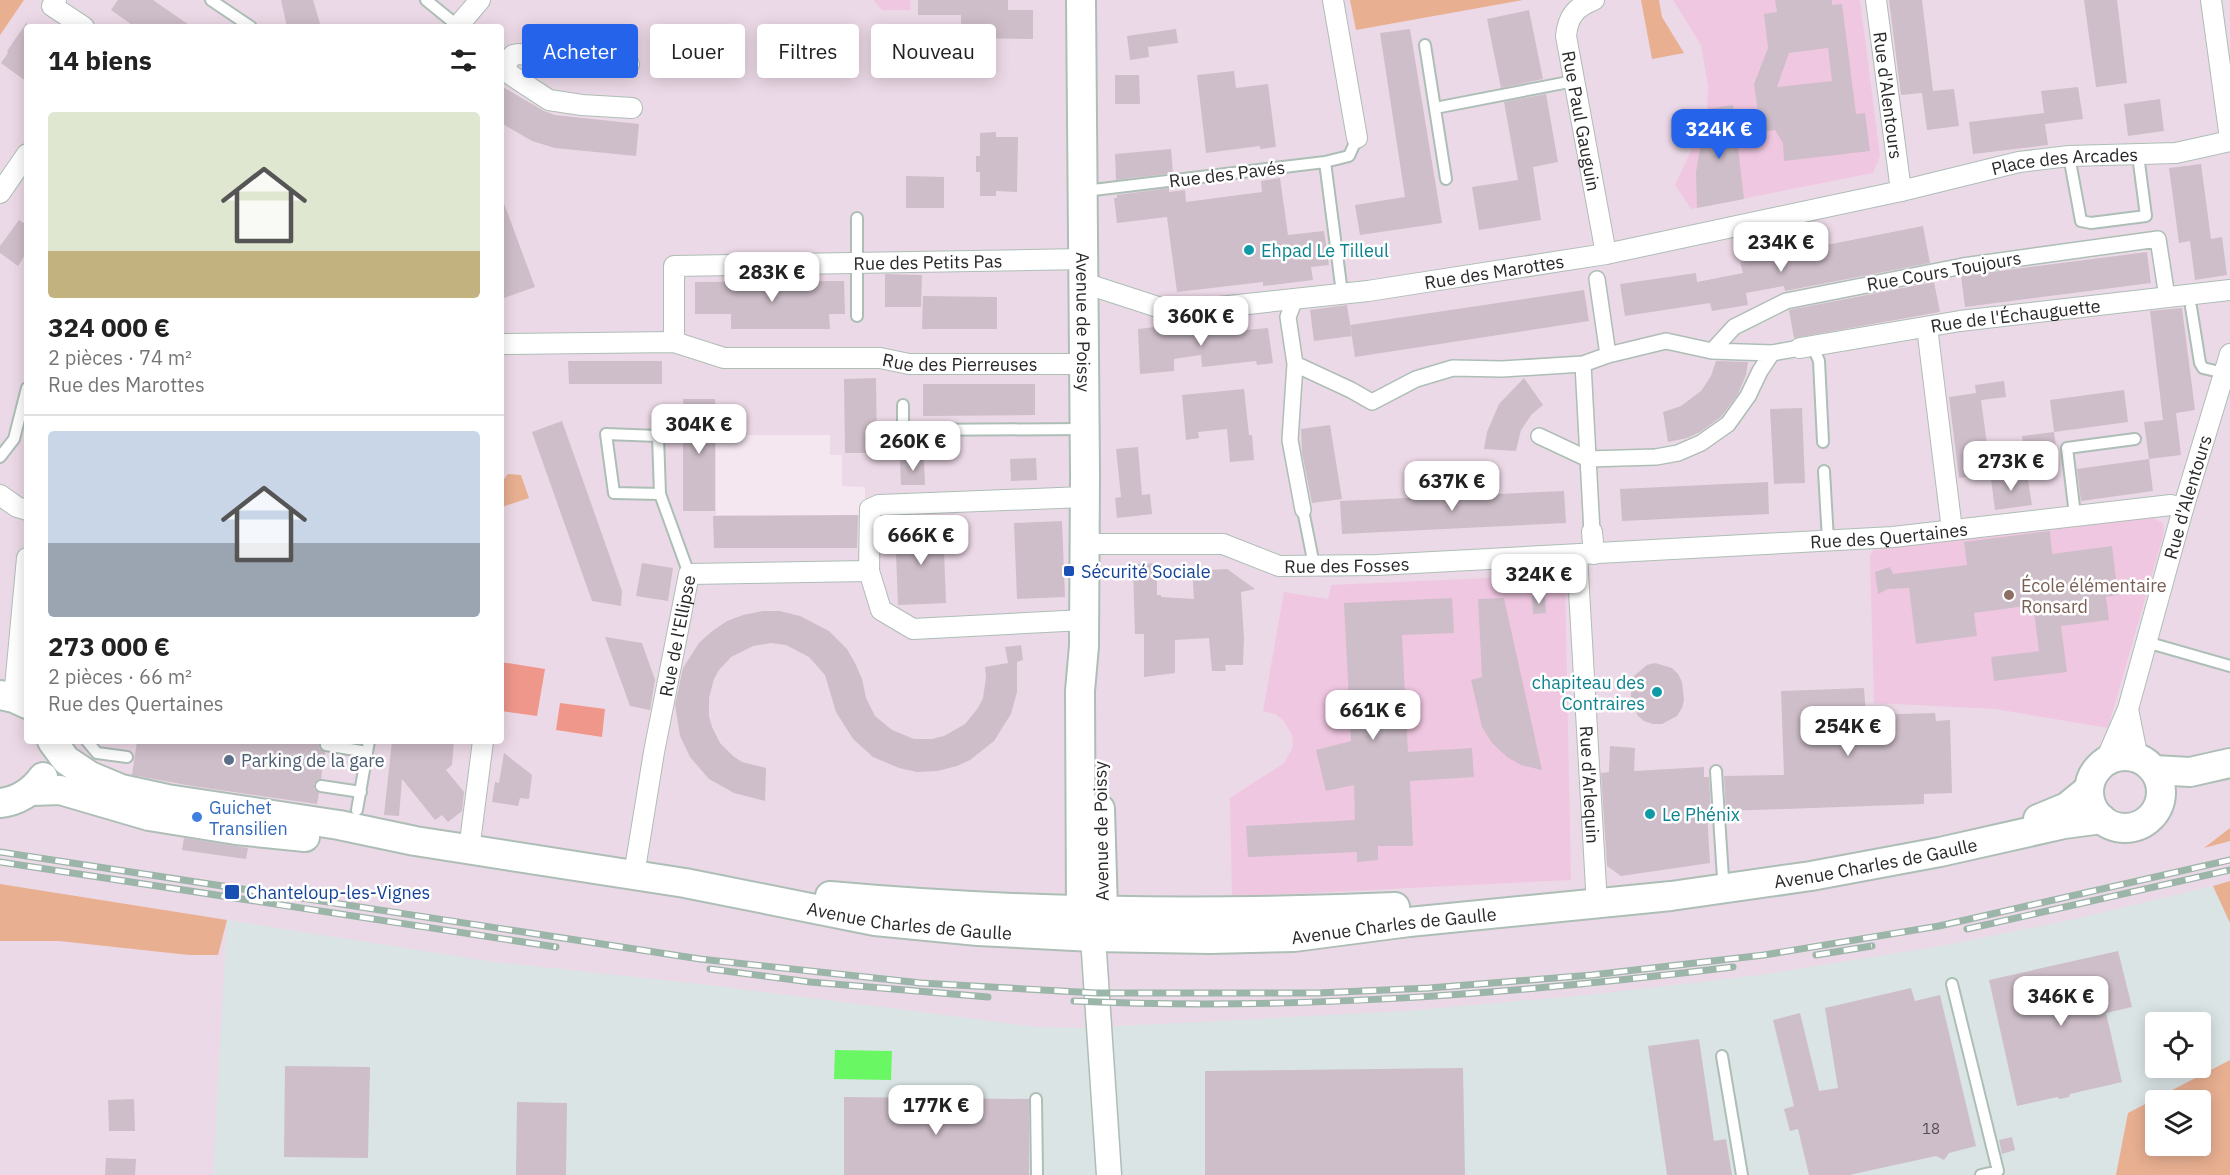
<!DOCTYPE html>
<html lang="fr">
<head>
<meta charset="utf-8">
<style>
	body { margin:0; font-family:"IBM Plex Sans",sans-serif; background:#f2f2f2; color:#222; height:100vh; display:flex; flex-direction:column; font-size:22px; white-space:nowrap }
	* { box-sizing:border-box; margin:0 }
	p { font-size:20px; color:#767676 }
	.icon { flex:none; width:33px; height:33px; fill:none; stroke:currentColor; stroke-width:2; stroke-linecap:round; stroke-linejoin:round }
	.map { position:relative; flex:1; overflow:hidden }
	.side { position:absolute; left:24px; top:24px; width:480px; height:720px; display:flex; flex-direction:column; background:#fff; border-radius:6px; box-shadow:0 3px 15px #0003 }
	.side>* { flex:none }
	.hud { position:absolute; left:522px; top:24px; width:570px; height:54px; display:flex; gap:12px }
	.controls { position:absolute; left:2145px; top:1012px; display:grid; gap:12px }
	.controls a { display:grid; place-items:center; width:66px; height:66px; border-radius:6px; background:#fff; box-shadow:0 3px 15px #0003; font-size:30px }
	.price { position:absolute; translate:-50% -51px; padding:0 14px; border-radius:12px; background:#fff; color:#222; font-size:20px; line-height:39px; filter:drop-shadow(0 2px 3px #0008) }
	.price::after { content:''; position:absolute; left:50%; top:36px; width:18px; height:14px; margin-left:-9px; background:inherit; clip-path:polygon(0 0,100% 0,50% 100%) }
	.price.on { background:#2563eb; color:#fff }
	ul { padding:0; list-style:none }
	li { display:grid; align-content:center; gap:12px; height:318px; padding:0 24px }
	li+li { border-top:2px solid #e0e0e0 }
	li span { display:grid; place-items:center; height:186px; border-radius:6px; color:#555 }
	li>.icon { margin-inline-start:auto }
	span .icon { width:108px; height:108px; fill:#fffc; stroke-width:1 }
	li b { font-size:26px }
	h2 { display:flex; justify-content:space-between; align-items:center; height:72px; padding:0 24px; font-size:26px }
	.tag { padding:0 21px; border-radius:6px; background:#fff; box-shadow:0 3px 15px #0003; font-size:21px; line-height:54px }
	.tag.on { background:#2563eb; color:#fff }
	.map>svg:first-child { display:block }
</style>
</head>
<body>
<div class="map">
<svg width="2230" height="1175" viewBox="0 0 2230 1175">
	<rect width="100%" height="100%" fill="#ecd9e7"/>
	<path fill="#dae4e4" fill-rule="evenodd" d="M2213,886L2230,923V1060L2128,1113L2116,1175H213L227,920L488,961L718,986L1038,1027L1080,1028L1405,1011L1586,995L1760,975L1941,946L2075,919ZM2156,1023H2200V1068H2156Z"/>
	<path fill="#f0c7e1" d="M873,0H910L911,10H882Z
		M1673,0H1860L1880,156L1873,173L1691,209L1675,185L1707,116L1708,86L1701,45Z
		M2151,517L2163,523L2164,533L2108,728L1995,709L1874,703L1870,556L1873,550L1884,546Z
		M1557,575L1565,577L1571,880L1232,897L1230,798L1284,763L1293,747L1292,735L1283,720L1275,714L1263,711L1284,592L1328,599L1331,585Z"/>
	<path fill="#e8af91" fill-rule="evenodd" d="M0,0H24L0,35Z
		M1350,0H1523L1356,30Z
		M1641,0H1659L1662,17L1684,53L1652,59Z
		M508,474L521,475L529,498L502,507L501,483Z
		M2230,828V841L2204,848Z
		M2230,881V923L2213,886Z
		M0,884L227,920L218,955H189L59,941H0Z
		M2230,1060V1175H2116L2128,1113ZM2156,1101H2200V1146H2156Z"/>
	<path fill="#f0978b" d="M501,662L545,669L537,716L501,711Z
		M560,703L605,709L602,737L556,730Z"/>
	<path fill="#f4e7f0" d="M716,435H830V455H842V486L865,487V515H716Z"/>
	<path fill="#69f763" d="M835,1050L892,1051L891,1080L834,1079Z"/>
	<path fill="#cebec9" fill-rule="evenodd" d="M118,0H153L192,27H135L111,10Z
		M281,0H313L321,27H287Z
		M918,0H1008V10H1033V39L961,38V15H918Z
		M1775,0H1832V5L1842,4L1856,114L1865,113L1870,151L1784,161L1783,143L1775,130L1761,132L1754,84L1768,48L1764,14L1777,12ZM1828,48L1832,81L1777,87L1789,53Z
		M1889,0H1922L1933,91L1954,89L1959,126L1927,130L1922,93L1901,95Z
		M2084,0H2117L2127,83L2096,87Z
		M1529,10L1543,79L1501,88L1487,19Z
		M27,22V82L1,63L8,53L7,51Z
		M1176,29L1178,43L1148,47L1149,57L1130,60L1127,36Z
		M1410,29L1442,223L1360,235L1355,205L1405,197L1380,33Z
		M1234,71L1236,88L1268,84L1276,147L1260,149V146L1206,153L1197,75Z
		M1115,75H1139L1140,104H1115Z
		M501,86L544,111L555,115L639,124L636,156L555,148L532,141L501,123Z
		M2078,87L2083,119L2045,124L2048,145L1973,154L1969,122L2044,113L2041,91Z
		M1546,94L1558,162L1533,167L1541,220L1479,230L1472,187L1518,180L1504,102Z
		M2160,99L2164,131L2128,136L2124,104Z
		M1733,105L1744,199L1697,208L1696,172L1707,109Z
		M996,132V137H1018L1017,192L996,191V196H980V172H976V156H980V133Z
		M1171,149L1173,173L1116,180L1115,154Z
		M2201,164L2211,239L2222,237L2227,275L2195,280L2190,241L2179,243L2169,168Z
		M906,176L944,177V208H906Z
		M1280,178L1288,235L1324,231L1329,265L1311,267L1313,280L1263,286V282L1177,292L1167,217L1117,223L1114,198H1117V195L1169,188V192L1185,190L1186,202L1262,192L1261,181Z
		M502,198L535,287L504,298L501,289Z
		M19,220L27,225V252L18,266L0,253V246Z
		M1923,226L1930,263L1785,291L1784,286L1746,293L1748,305L1712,311L1710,303L1625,316L1620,284L1696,273L1697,282L1743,273L1740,262Z
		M2147,252L2151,283L1965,307L1961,276Z
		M885,274L922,275L921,307H885Z
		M844,281L845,314H829L830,329H731V314H695V282Z
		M1934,282L1940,312L1794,338L1789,310Z
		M1584,290L1589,321L1355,357L1350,325Z
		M923,296L997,297V329H922Z
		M1347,305L1352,336L1314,341L1310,310Z
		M2182,308L2195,410L2176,413L2181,455L2149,459L2144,422L2163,420L2150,311Z
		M1189,323L1193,335L1268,328L1273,363L1257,365L1256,361L1202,367L1201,355L1174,359V371L1140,374L1138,329Z
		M568,361H662V384H569Z
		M1716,361L1748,362L1746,375L1738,394L1721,417L1700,432L1687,438L1668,442L1663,412L1681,406L1701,391L1711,376Z
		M876,378L877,453H845L844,379Z
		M1524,378L1543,405L1532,414L1521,430L1516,451L1484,449L1487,432L1499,404Z
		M2004,381L2006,397L1981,400L1991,474L1959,478L1949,397L1976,393L1975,385Z
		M923,384H1035V415L923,416Z
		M1244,389L1249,435H1252L1254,460L1230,462L1227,429L1198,432L1199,438L1186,440L1182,395Z
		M2124,390L2128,422L2054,432L2050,400Z
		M683,399H715V511H683Z
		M1802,408L1805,483L1774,484L1770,409Z
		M562,421L622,591L621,606L592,601L532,432Z
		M1330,425L1342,499L1312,503L1302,453L1301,429Z
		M2054,432L2059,469L2027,474L2022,436Z
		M1138,447L1142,495L1150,494L1152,514L1117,518L1115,498L1121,497L1116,449Z
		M1036,458L1037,480L1011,481L1010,459Z
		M924,459L925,485H901L900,460Z
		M2149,459L2153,491L2081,501L2077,469Z
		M2027,474L2032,505L1995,510L1991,479Z
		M1768,482L1769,514L1622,521L1620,489Z
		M1564,491L1566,523L1342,534L1340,501Z
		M858,515L857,548H714L713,516Z
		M1062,521L1065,597L1017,599L1014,523Z
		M943,526L946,603L898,605L895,528Z
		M2050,531L2052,554L2112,546L2118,595L2106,597L2109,620L2061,626L2067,672L1994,681L1991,657L2039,651L2033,605L1974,613L1977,636L1916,644L1909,588L1888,589L1878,594L1875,572L1890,567L1893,574L1967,565L1964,542Z
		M642,563L673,568L668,601L636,596Z
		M1157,563V595H1161V597L1194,599L1192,566H1209V570L1227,569L1255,589L1241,592L1244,638L1243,665H1225L1226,671H1212L1209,638L1175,640V673L1144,677V634H1135L1133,569L1134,564Z
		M1545,595L1546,613L1533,614L1532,596Z
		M1452,598L1454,633L1402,635L1408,752L1472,748L1474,777L1410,781L1413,846H1378V860L1357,862V852L1248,857L1246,826L1355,820L1354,785L1326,791L1316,750L1351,741L1344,603Z
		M1504,598L1509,621L1542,770L1521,765L1507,757L1492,743L1482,727L1471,680L1482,677L1478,599Z
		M763,611H780L800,616L829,631L847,649L855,663L862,679L866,698L875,716L892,730L914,739H932L944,736L965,724L978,708L983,698L986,677L985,667L1008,663L1005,647L1021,645L1023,660L1017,662V692L1011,714L994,741L970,760L957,766L937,771L917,772L899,768L873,757L853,739L836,712L825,675L809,657L786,645L771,643L753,646L731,657L719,670L714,679L709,698V716L712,727L720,743L733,756L742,762L766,768L765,801L734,793L709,779L690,757L680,736L675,705L683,668L699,643L711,632L727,621L743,615Z
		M605,637L642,643L655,680L650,710L630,706Z
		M1655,663L1672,668L1678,674L1682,682L1684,700L1682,708L1677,716L1662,724H1653L1644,721L1638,716L1631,701V683L1634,676L1647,665Z
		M1864,688L1866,715L1935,713L1936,721L1950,720L1952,793L1924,794V804L1726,811L1724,776L1784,775L1781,691Z
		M137,741H320L319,748L325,752L321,779L316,781L314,784V789L319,793L317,804L192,786L132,775Z
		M392,741H454L452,765L446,770L464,792L462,811L448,822L442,815L435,820L402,779L399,816L384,815Z
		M1610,746L1635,748L1634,771L1704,767V777H1709L1711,812H1707L1710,863L1621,876L1607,866L1601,773L1609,772Z
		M504,753L532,775L529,799L520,798L518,806L492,802L495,782L499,783Z
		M184,838L248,848L246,859L182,850Z
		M2118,951L2132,1007L2106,1013L2122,1082L2070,1094L2069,1097L2060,1099L2057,1097L2017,1106L1989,980Z
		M1911,988L1915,1001L1940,995L1976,1146L1949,1153L1944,1160L1936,1156L1849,1175H1809L1798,1129L1790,1131L1784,1109L1794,1106L1773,1020L1800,1013L1819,1091L1838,1088L1825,1008Z
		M1699,1039L1714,1141L1726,1139L1732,1175H1667L1648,1046Z
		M285,1066L370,1067L368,1158L284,1157Z
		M1463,1068L1465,1175H1205V1071Z
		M844,1097L1029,1099V1175H844Z
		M134,1099L135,1131H109L108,1100Z
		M517,1102L567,1103L566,1175H516Z
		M2012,1137L2015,1150L2002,1154L1999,1140Z
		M106,1158L136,1159L135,1175H105Z"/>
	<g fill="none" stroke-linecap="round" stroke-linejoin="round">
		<defs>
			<path id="service" d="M211,0L251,27
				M426,0L458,26
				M1425,45L1446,179
				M1435,108L1574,81
				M2069,156L2081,221L2091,223L2146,216L2138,155
				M1325,162L1342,293
				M1085,191L1325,162L1349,156L1357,138
				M857,218V316
				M2191,307L2200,363L2203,368L2224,373
				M1813,347L1819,361L1823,442
				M903,405V430L1084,429
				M0,457L14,439L27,388
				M1824,471L1828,540
				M660,494L614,493L606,434L658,436L660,494L689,574
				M1303,510L1314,565
				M2075,515L2067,448L2135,439
				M2146,642L2230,666
				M87,741L97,753L127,757
				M326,745L367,752
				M1716,771L1723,878
				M321,786L361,792
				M357,810L369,741
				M1952,984L1998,1171L1981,1175
				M1722,1056L1742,1175
				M1036,1099L1037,1175"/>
			<path id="pedestrian" d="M1295,299L1288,317L1295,364L1290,440L1303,510
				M1712,351L1734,327L1786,301L1963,266L2158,239L2167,297
				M1608,355L1666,341L1712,351L1772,353
				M1295,364L1351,390L1372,402L1416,379L1453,368L1502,369L1583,364
				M1539,436L1588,459L1656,457L1678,453L1701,443L1728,424L1748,396L1760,371L1772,353L1800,348
				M1592,532L1583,364L1608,355L1597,279"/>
			<g id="minor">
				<path d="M56,0L52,6L84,27"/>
				<path d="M1333,0L1357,138"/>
				<path id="s1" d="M1594,0C1576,7 1568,16 1566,36L1606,254"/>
				<path id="s2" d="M1876,0L1901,191"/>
				<path d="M2211,0L2230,139"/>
				<path d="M457,27L480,0"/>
				<path d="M629,64L518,54L513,55L506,63L508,73L549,100L582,105L632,108"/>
				<path d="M0,193L27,154"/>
				<path id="s3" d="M1084,283L1164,309L1182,311L1368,291L1606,254L1901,191L2019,162L2069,156L2176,153L2230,141"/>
				<path d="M1927,327L1952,530"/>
				<path id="s4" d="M674,342V266L1084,259"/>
				<path id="s5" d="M501,344L674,342L724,358H880L909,364H1084"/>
				<path id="s6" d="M1800,348L1960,321L2230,290"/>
				<path d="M0,495L17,507L27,510"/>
				<path d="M1084,497L879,505L870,509L869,571L881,610L913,629L1084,620"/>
				<path d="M1592,532L1594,554"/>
				<path id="s7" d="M1084,544H1223L1279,566L1377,565L1893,537L2171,505L2183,509"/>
				<path id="s8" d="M1577,555L1597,905"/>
				<path d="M14,698L27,558"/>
				<path d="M2128,709L2138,759"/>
				<path id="s9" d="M2105,762L2128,709L2183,509L2230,354"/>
				<path d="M469,850L483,741"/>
				<path id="s10" d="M634,875L654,752L689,574L869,571"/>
			</g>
			<path id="tertiary" d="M1093,937L1109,1175"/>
			<g id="secondary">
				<path id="s11" d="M1081,0L1085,473L1084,646L1080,691L1081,910L1088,926"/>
				<path d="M0,695L14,698L27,704"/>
				<path id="s12" d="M52,741L66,760L90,776L121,789L167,799L339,825L415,841L685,883L875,921L978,931L1093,937L1210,939L1294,937L1409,922L1671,896L1811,876L1940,852L2064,824L2102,819"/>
				<circle cx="2125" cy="792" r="36"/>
				<path d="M2154,770L2190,772L2230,763"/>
				<path d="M31,791L60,790L149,816L236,830L305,837"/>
				<path d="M0,803C18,801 32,792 43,777"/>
				<path d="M2038,819L2067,807L2089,789"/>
				<path d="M830,896C1018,913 1207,915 1395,907"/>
				<path d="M1097,927L1103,910L1100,809"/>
			</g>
		</defs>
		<use href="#service" stroke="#adbeb6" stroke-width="14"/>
		<use href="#pedestrian" stroke="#adbeb6" stroke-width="18"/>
		<use href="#minor" stroke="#adbeb6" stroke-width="22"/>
		<use href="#tertiary" stroke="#adbeb6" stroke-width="27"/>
		<use href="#secondary" stroke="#adbeb6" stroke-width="32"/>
		<use href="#service" stroke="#fff" stroke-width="10"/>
		<use href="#pedestrian" stroke="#fff" stroke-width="15"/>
		<use href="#minor" stroke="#fff" stroke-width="20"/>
		<use href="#tertiary" stroke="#fff" stroke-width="24"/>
		<use href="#secondary" stroke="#fff" stroke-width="28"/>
		<defs>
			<path id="rail" d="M0,852L700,959L921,983L1096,993H1318L1429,988L1592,975L1764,955L1939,926L2230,860
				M0,862L556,947
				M1967,929L2230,870
				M1816,955L1872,946
				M710,969L810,982L988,997
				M1074,1001C1295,1011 1514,994 1733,967"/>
		</defs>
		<use href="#rail" stroke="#9cb5a9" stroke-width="7"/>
		<use href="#rail" stroke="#fff" stroke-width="4.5" stroke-dasharray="14" stroke-linecap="butt"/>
	</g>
	<g fill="#0f9aa8" stroke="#fff" stroke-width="2">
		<circle cx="1249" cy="250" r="6"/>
		<circle cx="1657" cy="692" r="6"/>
		<circle cx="1650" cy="814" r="6"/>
	</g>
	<g fill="#1a4fb4" stroke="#fff" stroke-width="2">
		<rect x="1063" y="565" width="12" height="12" rx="3"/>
		<rect x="224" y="884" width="16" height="16" rx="3"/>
	</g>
	<circle fill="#8d6e63" stroke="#fff" stroke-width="2" cx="2009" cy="595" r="6"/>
	<circle fill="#5c6f8a" stroke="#fff" stroke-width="2" cx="229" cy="760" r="6"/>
	<circle fill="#3f7fe0" stroke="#fff" stroke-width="2" cx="197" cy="817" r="6"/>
	<g text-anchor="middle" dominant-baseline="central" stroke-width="5" stroke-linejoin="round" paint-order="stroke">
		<g font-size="15" fill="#524e51">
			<text x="1931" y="1128">18</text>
		</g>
		<g font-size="18" fill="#292929" stroke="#fff">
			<text stroke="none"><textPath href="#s2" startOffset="96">Rue d'Alentours</textPath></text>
			<text stroke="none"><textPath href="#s1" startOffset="135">Rue Paul Gauguin</textPath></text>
			<text stroke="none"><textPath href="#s3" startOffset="999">Place des Arcades</textPath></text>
			<text transform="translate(1227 174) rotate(-7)">Rue des Pavés</text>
			<text stroke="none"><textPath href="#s4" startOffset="330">Rue des Petits Pas</textPath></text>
			<text transform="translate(1944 271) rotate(-10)">Rue Cours Toujours</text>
			<text stroke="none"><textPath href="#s3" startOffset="417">Rue des Marottes</textPath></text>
			<text stroke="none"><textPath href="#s6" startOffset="218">Rue de l'Échauguette</textPath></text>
			<text stroke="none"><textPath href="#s11" startOffset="322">Avenue de Poissy</textPath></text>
			<text stroke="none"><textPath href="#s5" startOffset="462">Rue des Pierreuses</textPath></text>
			<text stroke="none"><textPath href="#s9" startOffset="278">Rue d'Alentours</textPath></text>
			<text stroke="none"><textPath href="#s7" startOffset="810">Rue des Quertaines</textPath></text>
			<text stroke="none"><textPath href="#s7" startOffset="267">Rue des Fosses</textPath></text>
			<text stroke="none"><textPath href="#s10" startOffset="243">Rue de l'Ellipse</textPath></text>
			<text stroke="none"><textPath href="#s8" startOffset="230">Rue d'Arlequin</textPath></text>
			<text transform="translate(1101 831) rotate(-91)">Avenue de Poissy</text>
			<text stroke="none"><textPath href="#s12" startOffset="1858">Avenue Charles de Gaulle</textPath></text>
			<text stroke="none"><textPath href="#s12" startOffset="886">Avenue Charles de Gaulle</textPath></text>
			<text stroke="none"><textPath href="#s12" startOffset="1372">Avenue Charles de Gaulle</textPath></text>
		</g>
		<g font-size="18" fill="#0d838f" stroke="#fff" text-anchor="start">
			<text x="1261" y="250">Ehpad Le Tilleul</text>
			<text x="1645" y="682" text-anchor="end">chapiteau des<tspan x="1645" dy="21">Contraires</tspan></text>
			<text x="1662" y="814">Le Phénix</text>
		</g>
		<g font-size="18" fill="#164399" stroke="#fff" text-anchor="start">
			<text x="1081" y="571">Sécurité Sociale</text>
			<text x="246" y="892">Chanteloup-les-Vignes</text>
		</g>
		<g font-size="18" fill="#785e54" stroke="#fff" text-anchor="start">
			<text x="2021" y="585">École élémentaire<tspan x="2021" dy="21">Ronsard</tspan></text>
		</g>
		<g font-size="18" fill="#4e5e75" stroke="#fff" text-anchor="start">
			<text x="241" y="760">Parking de la gare</text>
		</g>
		<g font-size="18" fill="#366cbe" stroke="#fff" text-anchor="start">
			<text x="209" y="807">Guichet<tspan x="209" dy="21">Transilien</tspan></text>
		</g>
	</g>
</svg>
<div class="controls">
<a><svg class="icon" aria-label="locate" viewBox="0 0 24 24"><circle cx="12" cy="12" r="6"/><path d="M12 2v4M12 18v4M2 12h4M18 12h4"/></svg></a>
<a><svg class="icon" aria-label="layers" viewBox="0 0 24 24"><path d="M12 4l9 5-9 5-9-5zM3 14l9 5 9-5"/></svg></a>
</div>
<b class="price on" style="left:1719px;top:160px">324K €</b>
<b class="price" style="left:1781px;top:273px">234K €</b>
<b class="price" style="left:772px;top:303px">283K €</b>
<b class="price" style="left:1201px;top:347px">360K €</b>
<b class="price" style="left:699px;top:455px">304K €</b>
<b class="price" style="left:913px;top:472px">260K €</b>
<b class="price" style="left:2011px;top:492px">273K €</b>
<b class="price" style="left:1452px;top:512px">637K €</b>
<b class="price" style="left:921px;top:566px">666K €</b>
<b class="price" style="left:1539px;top:605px">324K €</b>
<b class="price" style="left:1373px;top:741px">661K €</b>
<b class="price" style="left:1848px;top:757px">254K €</b>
<b class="price" style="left:2061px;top:1027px">346K €</b>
<b class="price" style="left:936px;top:1136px">177K €</b>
<div class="hud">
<a class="tag on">Acheter</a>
<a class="tag">Louer</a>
<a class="tag">Filtres</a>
<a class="tag">Nouveau</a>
</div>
<section class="side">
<h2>14 biens<svg class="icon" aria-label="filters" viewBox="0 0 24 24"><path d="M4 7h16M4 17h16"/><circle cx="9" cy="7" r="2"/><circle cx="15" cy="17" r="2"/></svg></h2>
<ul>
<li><span style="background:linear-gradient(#dfe7d0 75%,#c2b280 0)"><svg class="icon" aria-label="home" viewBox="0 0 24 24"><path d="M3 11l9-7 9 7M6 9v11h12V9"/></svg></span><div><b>324 000 €</b><p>2 pièces · 74 m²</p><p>Rue des Marottes</p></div></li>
<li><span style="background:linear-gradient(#c9d6e8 60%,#9aa5b1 0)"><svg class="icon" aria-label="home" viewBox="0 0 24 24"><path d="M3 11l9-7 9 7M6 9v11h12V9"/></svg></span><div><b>273 000 €</b><p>2 pièces · 66 m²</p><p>Rue des Quertaines</p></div></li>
</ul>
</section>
</div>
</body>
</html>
